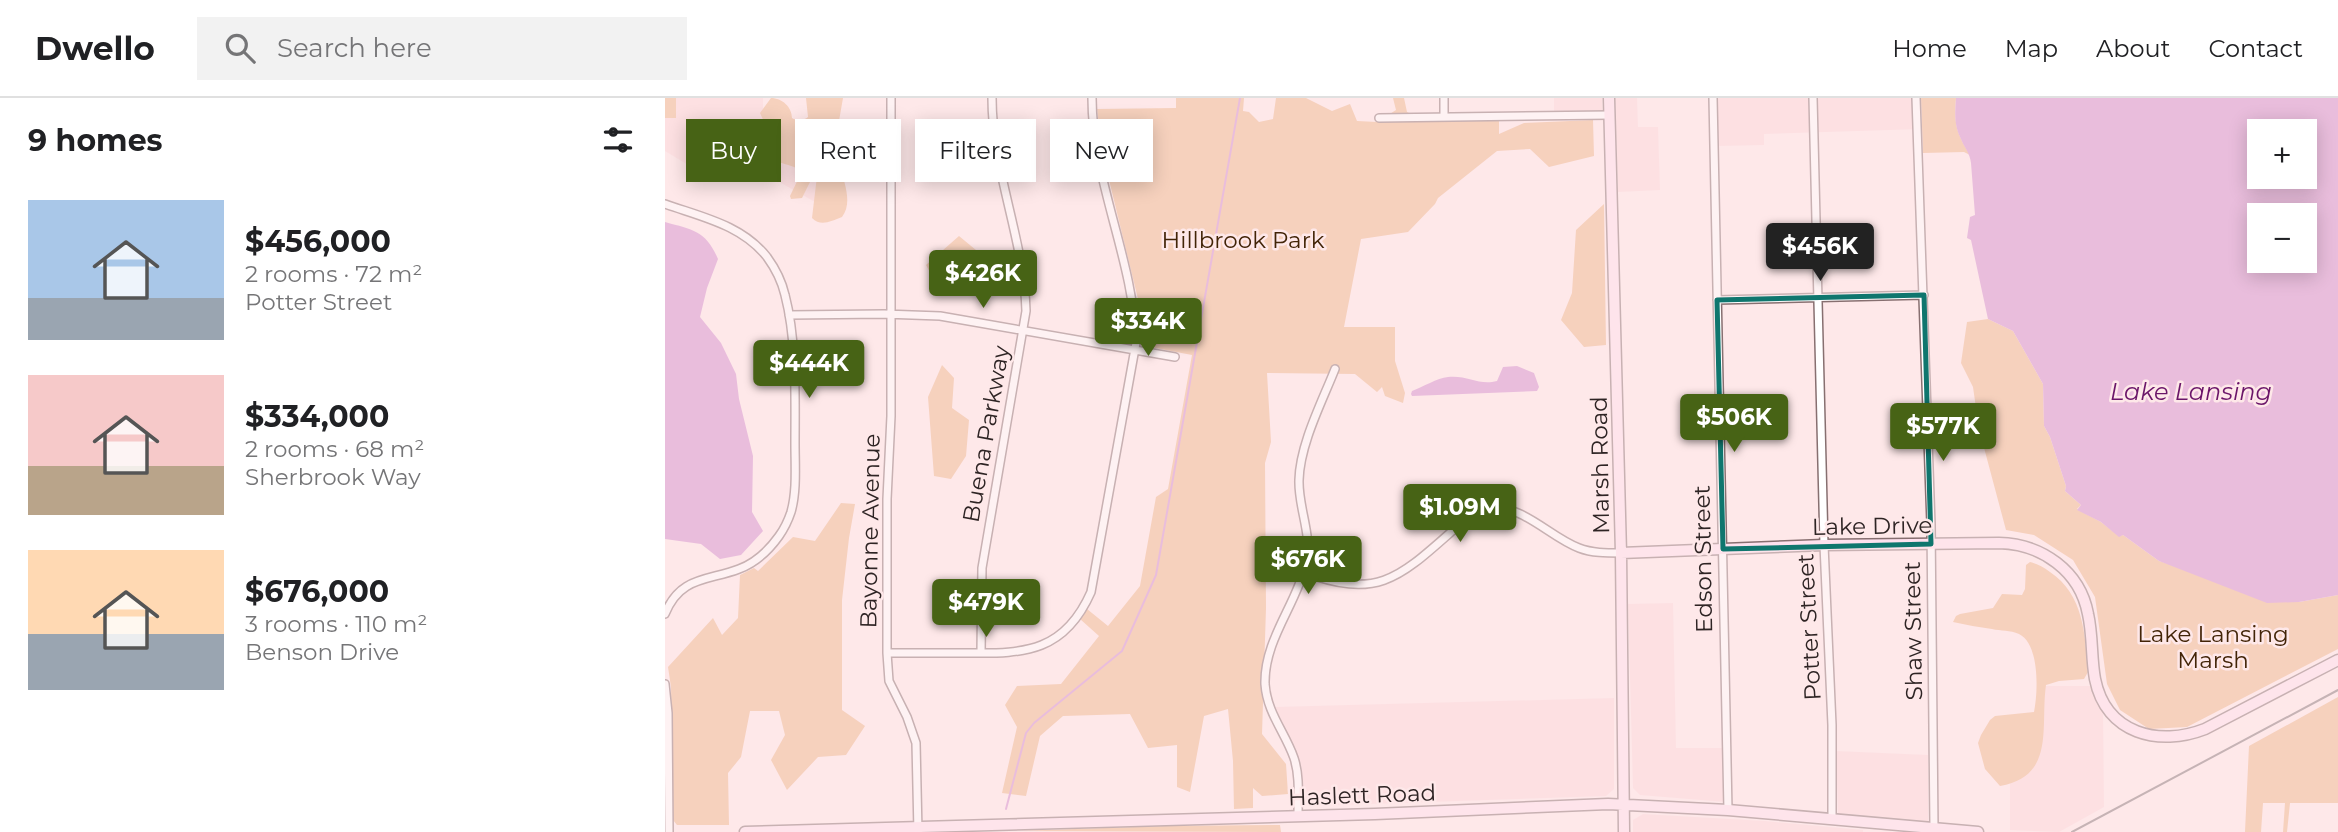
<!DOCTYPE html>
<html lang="en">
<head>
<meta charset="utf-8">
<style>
	body { margin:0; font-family:Montserrat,sans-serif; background:#f2f2f2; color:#202124; height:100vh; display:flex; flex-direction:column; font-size:26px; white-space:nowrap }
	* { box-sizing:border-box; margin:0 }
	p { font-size:23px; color:#757577 }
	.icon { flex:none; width:38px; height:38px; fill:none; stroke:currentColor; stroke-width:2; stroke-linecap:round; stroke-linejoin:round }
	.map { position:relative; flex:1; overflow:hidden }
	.side { display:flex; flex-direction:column; background:#fff; width:665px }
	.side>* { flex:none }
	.guide { position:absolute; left:21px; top:21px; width:665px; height:63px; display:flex; gap:14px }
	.buttons { position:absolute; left:1582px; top:21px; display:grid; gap:14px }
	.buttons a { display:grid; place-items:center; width:70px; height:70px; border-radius:0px; background:#fff; box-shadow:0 4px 18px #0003; font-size:35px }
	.price { position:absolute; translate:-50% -60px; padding:0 16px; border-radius:7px; background:#476315; color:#fff; font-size:23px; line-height:46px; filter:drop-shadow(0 2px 4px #0008) }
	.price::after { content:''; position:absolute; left:50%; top:42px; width:21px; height:16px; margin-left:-10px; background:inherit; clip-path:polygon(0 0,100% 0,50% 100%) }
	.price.active { background:#222; color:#fff }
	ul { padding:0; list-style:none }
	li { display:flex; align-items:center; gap:21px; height:175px; padding:0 28px }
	li span { display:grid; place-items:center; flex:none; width:196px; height:140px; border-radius:0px; color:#555 }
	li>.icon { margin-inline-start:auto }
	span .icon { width:84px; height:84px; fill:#fffc; stroke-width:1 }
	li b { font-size:30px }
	h2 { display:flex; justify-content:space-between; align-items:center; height:84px; padding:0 28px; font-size:30px }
	.tag { padding:0 24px; border-radius:0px; background:#fff; box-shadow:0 4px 18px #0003; font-size:24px; line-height:63px }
	.tag.active { background:#476315; color:#fff }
	header { display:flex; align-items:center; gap:42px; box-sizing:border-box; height:98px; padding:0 35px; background:#fff; border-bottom:2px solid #e0e0e0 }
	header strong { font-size:33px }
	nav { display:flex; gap:38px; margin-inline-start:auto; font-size:24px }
	.search { width:490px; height:63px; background:#f2f2f2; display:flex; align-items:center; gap:18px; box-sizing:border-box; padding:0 24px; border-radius:0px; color:#757577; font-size:26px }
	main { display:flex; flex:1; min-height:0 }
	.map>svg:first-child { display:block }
</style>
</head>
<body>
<header>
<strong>Dwello</strong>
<div class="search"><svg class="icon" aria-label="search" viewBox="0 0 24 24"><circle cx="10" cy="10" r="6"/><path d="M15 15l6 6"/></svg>Search here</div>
<nav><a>Home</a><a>Map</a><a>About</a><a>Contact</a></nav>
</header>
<main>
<section class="side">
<h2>9 homes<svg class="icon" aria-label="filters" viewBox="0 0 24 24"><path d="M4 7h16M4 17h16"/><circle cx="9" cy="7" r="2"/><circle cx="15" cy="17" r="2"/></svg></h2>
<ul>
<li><span style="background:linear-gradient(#a9c7e8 70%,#9aa5b1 0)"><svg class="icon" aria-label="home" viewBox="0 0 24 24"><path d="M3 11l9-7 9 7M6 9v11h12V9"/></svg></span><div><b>$456,000</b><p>2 rooms · 72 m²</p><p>Potter Street</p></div></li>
<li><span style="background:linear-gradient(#f6c9c9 65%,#b9a48a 0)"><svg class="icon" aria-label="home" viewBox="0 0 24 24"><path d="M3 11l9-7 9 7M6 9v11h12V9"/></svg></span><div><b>$334,000</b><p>2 rooms · 68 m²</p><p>Sherbrook Way</p></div></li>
<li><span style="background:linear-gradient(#ffd9b3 60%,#9aa5b1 0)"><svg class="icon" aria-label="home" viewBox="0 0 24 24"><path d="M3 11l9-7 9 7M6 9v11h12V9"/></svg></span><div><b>$676,000</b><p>3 rooms · 110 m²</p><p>Benson Drive</p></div></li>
</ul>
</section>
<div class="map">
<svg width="1673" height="734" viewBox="0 0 1673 734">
	<rect width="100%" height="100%" fill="#fee8e9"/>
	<path fill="#fcd8da" d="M0,0H98V32H177V119L100,76L40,77L0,53Z
		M889,0H937L938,21L889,22Z
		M950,0H972L973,29H993L995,92L953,94Z
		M1052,0H1256L1257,31L1099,36V47L1053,48Z
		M1008,505L1011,650H1059L1060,704L975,697L968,690L963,506Z
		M1378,588H1426L1438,611L1439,709L1394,734L1345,732V621L1378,620Z
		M949,600V691L941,698L644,708L638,702L636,673L633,659L610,609Z
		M1171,653L1263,657V725L1173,717Z
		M978,716L1100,723L1198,732V734H968V722Z"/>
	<path fill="#eeb588" d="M0,0H11V20H0Z
		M106,0C117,0 127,9 127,20C132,23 138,23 143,19L141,0H178L171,40L172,55L156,56L153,61L158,70L168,78L175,68C179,84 188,105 177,119C166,123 156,129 147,120L152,78L146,77L145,84L137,100L126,101L125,98L137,73C126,66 113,66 103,58L116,40L100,26L95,15Z
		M511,0H579L578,13L584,14L594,24L608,21L611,0H641L667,13L685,6L692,23L712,24L731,12L728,0H739L742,14L760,23H834V36L859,25L928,22L929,58L884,69L865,51L832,53L773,100L770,106L743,134L696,141L679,229H730V263L740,295L738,305L720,298L717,289L712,294L690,276L602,275L606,344L600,365L601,510L597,636L621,666L623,696L597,698L588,690V710L569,711L568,663L563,611L539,618L525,694L512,689V647L483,650L465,616L398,618L375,638L361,698L337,695L352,629L340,607L352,588L396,586L434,538L415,521L422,511L443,528L475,488L491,399L503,391L527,257L475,247L473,201L437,53L432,11L511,10Z
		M1256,0H1291C1289,27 1291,34 1305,57L1299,54L1258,55Z
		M939,106L941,247L919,249L896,222L907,195L911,132Z
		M294,138L317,157L309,185L273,189L261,167Z
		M1323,221L1348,233L1378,286L1379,328L1385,339L1401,388L1400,393L1416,407L1412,411L1436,424L1454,438L1458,437L1494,463L1504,466L1634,504L1673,497V551L1522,629L1484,631L1455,612L1442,586L1430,499L1408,462L1369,437L1341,432L1314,331L1308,289L1296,265L1302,224Z
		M277,267L289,280L287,310L304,322L301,358L286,381L269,378L263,299Z
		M176,405L190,406L184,440L177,502V612L200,628L181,657L153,659L122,692L106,662L120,637L114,613H85L76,659L63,675L64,727H12L8,722L6,589L3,569L48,520L57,537L73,520L75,477L89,470L93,473L128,439L150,443Z
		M1365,464C1373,466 1378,469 1385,474C1419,497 1420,536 1423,574L1419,581L1394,583L1381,587C1375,629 1391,678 1335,688L1320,671L1313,645L1316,637L1325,622L1330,618L1369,614C1373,595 1375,546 1354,536C1345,532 1336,533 1327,531C1314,529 1301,527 1288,524L1291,518L1295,516L1328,510L1337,496L1357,497L1360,491L1361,467Z
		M1673,599V705H1625L1622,734H1618L1620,705H1598L1596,734H1580L1584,648Z
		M615,727L616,734H622L349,733L499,728Z"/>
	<path fill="#d18acd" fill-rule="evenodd" d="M1291,0H1673V497L1634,504L1602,505L1494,463L1458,437L1454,439L1436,424L1412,412L1416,407L1400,393L1401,388L1385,339L1379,328L1378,286L1348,233L1323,221L1306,142L1302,140L1305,119L1310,117L1306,65C1305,55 1299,49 1295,39C1289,26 1290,15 1291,0ZM1594,33H1640V79H1594ZM1594,117H1640V163H1594Z
		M0,124C29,132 41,133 53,161L42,190L35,219L56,245L71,276L74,301L88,358L87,414L98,433L76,457L55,461L36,446L0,441Z
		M852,268L869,275L874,289L872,293L747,298L746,296L747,293C758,289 772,280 783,279C803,277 814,288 832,283L838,269Z"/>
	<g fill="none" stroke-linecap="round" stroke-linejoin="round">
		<path stroke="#d18acd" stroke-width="2" d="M341,711L361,635L369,625L457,553L491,477L575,0"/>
		<defs>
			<path id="street" d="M226,0V318L222,401V555L224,583L242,619L251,645L253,734
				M779,0V19
				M1048,0L1063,712
				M1148,0L1159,447L1167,627V721
				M1251,0L1266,427L1269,730
				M714,20L945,17
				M0,106C37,119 77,127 102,159C110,170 117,184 120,197C132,243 130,299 130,346C130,368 132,393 126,414C123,423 119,431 114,438C104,452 90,465 74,471C43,483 15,478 0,516
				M1052,202L1259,197
				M124,217L219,216L275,218L510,259
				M638,474C711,501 732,482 786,434C797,425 807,413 822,411C856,404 884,439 914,450C927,455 941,455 956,455
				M222,555C249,555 277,555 304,555C361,556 400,553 426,494L471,245C469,162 427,83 427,0
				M316,555L317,470L361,213C359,140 327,73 327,0
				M0,586L3,615L4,734
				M633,718C633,699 635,678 629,660C620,634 602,615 600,586C599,542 631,507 641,466C648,438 633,410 634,382C635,346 657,304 670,271"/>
			<path id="secondary" d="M944,0L956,455L959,734
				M956,455L1159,447L1334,445C1377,446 1415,473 1423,516C1428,538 1426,560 1430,581C1441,636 1494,649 1540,631L1673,562
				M80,734L710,716L943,706L1063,712L1313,734"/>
		</defs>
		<use href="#street" stroke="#876f70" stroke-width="10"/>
		<use href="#secondary" stroke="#876f70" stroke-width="13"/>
		<use href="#street" stroke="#fff" stroke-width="7"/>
		<use href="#secondary" stroke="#fee1ee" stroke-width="10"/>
		<path stroke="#837475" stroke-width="2" d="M1407,734L1673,592"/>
	</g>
	<path d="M0 0H1673V734H0ZM1259,197L1266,446L1058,451L1052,202Z" fill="#fee8e9" fill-opacity=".55" fill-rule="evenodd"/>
	<path fill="none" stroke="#0f766e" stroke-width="5" stroke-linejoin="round" d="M1259,197L1266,446L1058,451L1052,202Z"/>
	<g text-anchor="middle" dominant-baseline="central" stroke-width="5" stroke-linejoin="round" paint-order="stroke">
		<g font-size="23" fill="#422407" stroke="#fee8e9">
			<text x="578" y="142">Hillbrook Park</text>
			<text x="1548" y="536">Lake Lansing<tspan x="1548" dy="26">Marsh</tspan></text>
		</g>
		<g font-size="23" fill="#2e2424" stroke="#fee8e9">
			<text transform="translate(321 336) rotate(-80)">Buena Parkway</text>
			<text transform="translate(935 367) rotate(-91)">Marsh Road</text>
			<text transform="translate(1207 428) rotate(-1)">Lake Drive</text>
			<text transform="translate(205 433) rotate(-89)">Bayonne Avenue</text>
			<text transform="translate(1038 461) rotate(-91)">Edson Street</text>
			<text transform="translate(1144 529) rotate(-93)">Potter Street</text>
			<text transform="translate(1248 533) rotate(-91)">Shaw Street</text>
			<text transform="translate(697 697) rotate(-2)">Haslett Road</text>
		</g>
		<g font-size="24" font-style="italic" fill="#6b1569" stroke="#fee8e9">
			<text x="1526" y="293">Lake Lansing</text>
		</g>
	</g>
</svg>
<div class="buttons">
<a>+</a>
<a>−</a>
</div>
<b class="price active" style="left:1155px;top:185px">$456K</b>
<b class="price" style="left:318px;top:212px">$426K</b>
<b class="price" style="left:483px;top:260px">$334K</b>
<b class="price" style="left:144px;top:302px">$444K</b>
<b class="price" style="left:1069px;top:356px">$506K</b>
<b class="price" style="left:1278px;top:365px">$577K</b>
<b class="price" style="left:795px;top:446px">$1.09M</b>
<b class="price" style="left:643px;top:498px">$676K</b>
<b class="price" style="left:321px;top:541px">$479K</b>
<div class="guide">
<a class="tag active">Buy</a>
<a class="tag">Rent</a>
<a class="tag">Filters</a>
<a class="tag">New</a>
</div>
</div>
</main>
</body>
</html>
